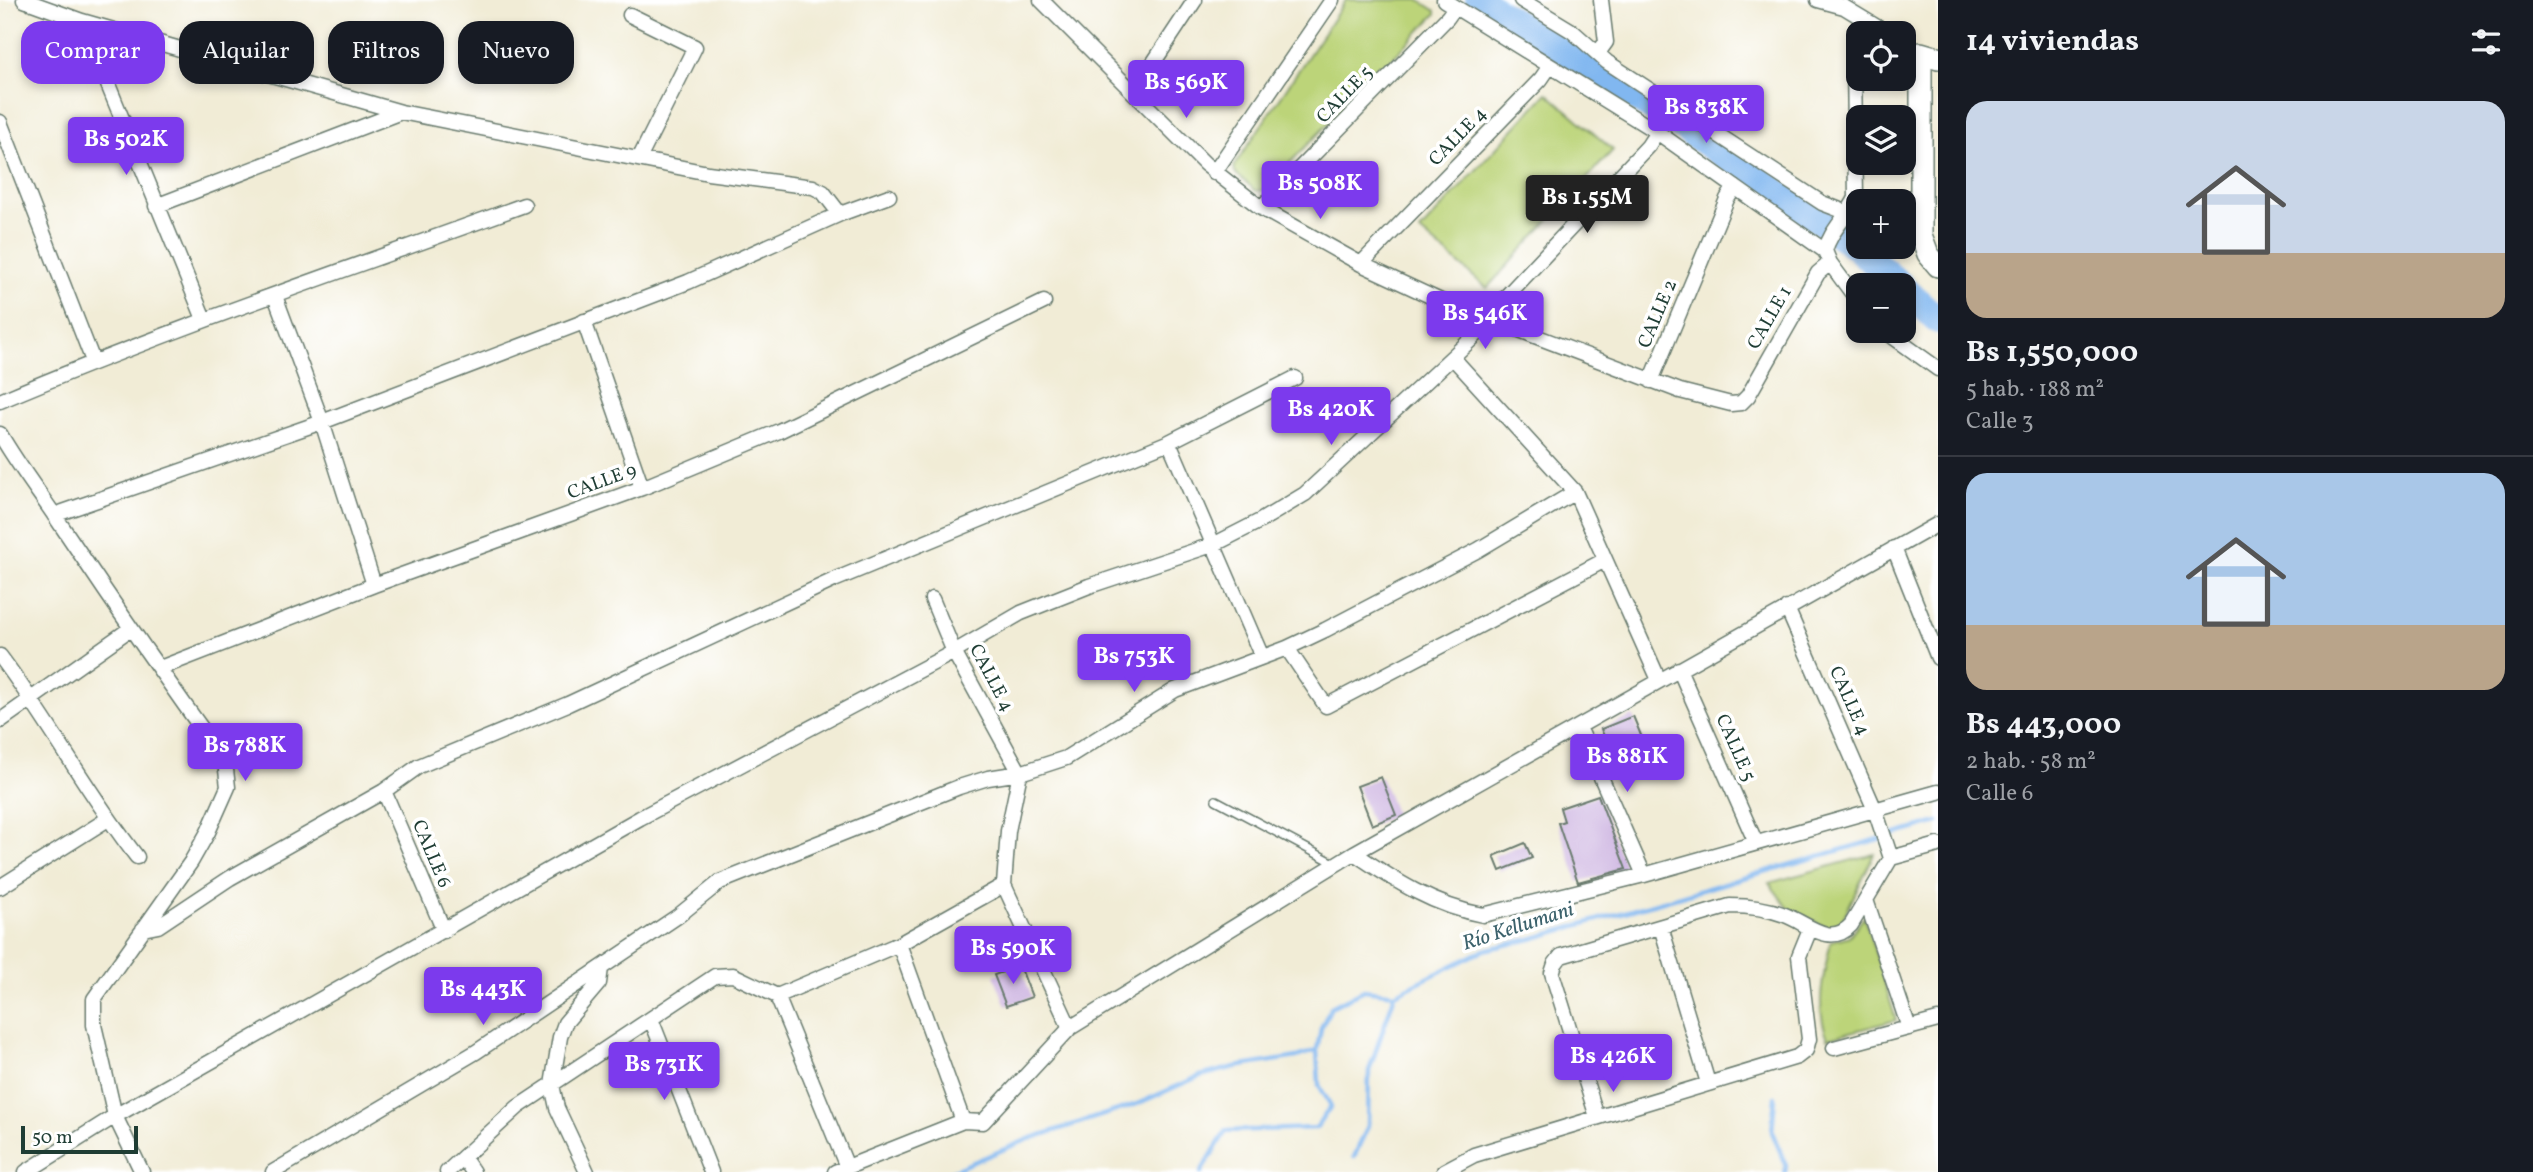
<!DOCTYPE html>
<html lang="es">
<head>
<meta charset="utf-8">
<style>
	body { margin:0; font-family:Vollkorn,serif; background:#242831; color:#f1f3f6; height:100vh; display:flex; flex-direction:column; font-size:26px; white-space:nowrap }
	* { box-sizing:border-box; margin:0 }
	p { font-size:23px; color:#9ea1a6 }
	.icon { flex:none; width:38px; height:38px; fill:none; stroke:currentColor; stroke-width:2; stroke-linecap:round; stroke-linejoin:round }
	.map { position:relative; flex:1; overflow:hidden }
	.side { display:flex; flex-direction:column; background:#171b24; width:595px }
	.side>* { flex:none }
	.hud { position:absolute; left:21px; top:21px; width:665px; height:63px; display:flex; gap:14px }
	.fabs { position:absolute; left:1846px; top:21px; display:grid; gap:14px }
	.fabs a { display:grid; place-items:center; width:70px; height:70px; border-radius:14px; background:#171b24; box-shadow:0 4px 10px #0003; font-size:35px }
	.scale { position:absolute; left:21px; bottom:18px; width:117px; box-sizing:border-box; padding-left:7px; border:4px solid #1f3d34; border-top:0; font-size:19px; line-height:24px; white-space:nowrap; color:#1f3d34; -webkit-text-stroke:5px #fff; paint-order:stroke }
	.price { position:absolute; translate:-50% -60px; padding:0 16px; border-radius:7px; background:#7c3aed; color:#fff; font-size:23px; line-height:46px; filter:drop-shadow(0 2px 4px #0008) }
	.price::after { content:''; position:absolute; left:50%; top:42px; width:21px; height:16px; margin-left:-10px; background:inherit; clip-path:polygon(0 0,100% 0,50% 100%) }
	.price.on { background:#222; color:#fff }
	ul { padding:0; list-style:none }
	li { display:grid; align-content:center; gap:14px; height:371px; padding:0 28px }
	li+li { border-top:2px solid #363941 }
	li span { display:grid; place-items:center; height:217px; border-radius:21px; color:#555 }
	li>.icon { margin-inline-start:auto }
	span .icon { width:126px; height:126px; fill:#fffc; stroke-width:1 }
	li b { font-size:30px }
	h2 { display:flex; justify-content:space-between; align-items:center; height:84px; padding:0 28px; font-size:30px }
	.pill { padding:0 24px; border-radius:21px; background:#171b24; box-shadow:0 4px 10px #0003; font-size:24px; line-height:63px }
	.pill.on { background:#7c3aed; color:#fff }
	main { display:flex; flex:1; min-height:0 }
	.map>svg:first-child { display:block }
</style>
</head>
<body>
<main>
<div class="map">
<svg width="1938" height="1172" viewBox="0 0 1938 1172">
	<rect width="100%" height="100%" fill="#fff"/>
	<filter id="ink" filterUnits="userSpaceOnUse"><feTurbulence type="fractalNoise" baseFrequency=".0143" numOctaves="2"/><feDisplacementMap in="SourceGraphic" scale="14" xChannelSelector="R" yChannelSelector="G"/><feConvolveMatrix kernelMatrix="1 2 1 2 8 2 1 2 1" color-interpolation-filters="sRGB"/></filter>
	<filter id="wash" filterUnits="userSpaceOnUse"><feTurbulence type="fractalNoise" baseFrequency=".00686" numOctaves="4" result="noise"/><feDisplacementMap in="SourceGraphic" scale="28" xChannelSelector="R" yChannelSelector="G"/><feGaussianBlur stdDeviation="1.57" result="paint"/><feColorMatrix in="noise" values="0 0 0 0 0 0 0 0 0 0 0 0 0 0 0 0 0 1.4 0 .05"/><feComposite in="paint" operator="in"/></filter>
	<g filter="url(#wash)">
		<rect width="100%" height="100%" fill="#f1ecd6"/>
		<path fill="#bcd479" stroke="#6e8856" stroke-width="2" d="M1346,0H1419L1436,11V14L1263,190L1256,191L1235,173L1234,166Z
			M1547,93L1613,150L1487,288L1420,231Z
			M1874,854L1839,927L1829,929L1789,909L1769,883Z
			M1864,917L1896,1020L1828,1038C1814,1007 1824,974 1831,941L1849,936Z"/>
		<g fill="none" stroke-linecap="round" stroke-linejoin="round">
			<path stroke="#81b7f0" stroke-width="4.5" d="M1775,1097L1772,1132L1786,1165L1785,1172
				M1354,1157L1368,1126L1369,1071L1395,994
				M949,1172L1029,1139L1137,1104L1200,1076L1235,1067L1297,1057L1317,1050L1321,1028L1331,1007L1364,990L1395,994L1484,950L1531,939L1938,822
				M1201,1172L1226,1131L1316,1128L1331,1106L1319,1085L1317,1050"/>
			<path stroke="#81b7f0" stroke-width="28" d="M1479,0L1674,121L1853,244L1900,285
				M1904,289L1938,320"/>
		</g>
		<g id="blocks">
			<path fill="#d0b9e3" d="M1633,716L1647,750L1615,763L1601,729Z
				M1381,777L1396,815L1372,825L1357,786Z
				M1598,795L1626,869L1578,882L1558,823L1564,821L1560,808Z
				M1525,843L1532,858L1500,871L1494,856Z
				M1020,966L1032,997L1006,1006L994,975Z"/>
		</g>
	</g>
	<g filter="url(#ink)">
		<use href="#blocks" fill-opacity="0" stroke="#687a6d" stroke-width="2"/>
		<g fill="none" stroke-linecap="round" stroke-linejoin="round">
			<defs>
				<path id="lane" d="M1216,800L1336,864"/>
				<path id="street" d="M24,0L82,21L401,112L708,173L813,187L823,192L840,214
					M1041,0L1205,164L1261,208L1361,264L1469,314L1506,325L1680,391L1731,404L1741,403L1748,396L1818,273L1830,263
					M1444,0L1657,132L1825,251L1830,263L1858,301
					M1521,0L1572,31L1607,62L1822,203L1848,213
					M1818,0L1844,7L1887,33
					M630,15L695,47L639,159
					M82,21L204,319
					M1904,43L1921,53
					M1598,53L1606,42L1601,0
					M1134,92L1195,0
					M0,122L93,361
					M1214,173L1332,0
					M156,206L401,112
					M1261,208L1448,17L1455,7
					M1825,251C1830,231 1847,217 1856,198L1854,65L1855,46L1858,36
					M1361,264L1541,79L1550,66
					M275,296L322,422L374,585
					M584,321L642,488
					M1885,331L1938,369
					M1453,358L1575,492L1659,680
					M1651,381L1727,199L1735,187
					M0,401C172,328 349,269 524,205
					M0,434C19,467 42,496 63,528C115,606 169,684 225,761L228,787L208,832L191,862L94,999V1025L115,1116L142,1172
					M1169,442L1262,657
					M54,515L322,422L688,282L840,214L889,196
					M1894,548L1938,658
					M932,599L954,652L1020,773L1008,831L1004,885L1070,1028
					M1787,608L1875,810L1891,858
					M1287,648L1326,706L1605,560
					M0,656C49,721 87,793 137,857
					M160,668L374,585L642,488L779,431L1044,302
					M1679,669L1756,843
					M0,721L130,629
					M1579,727L1644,875
					M384,791L444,931
					M1354,853C1395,881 1434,906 1483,915L1644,875L1938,792
					M0,887L108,819
					M1866,900L1909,1028
					M1661,927L1708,1083
					M143,929L158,926L230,878L384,791L419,766L568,704L834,580L1169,442L1295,378
					M899,944L963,1121
					M777,996L847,1167
					M651,1019L711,1172
					M1834,1048L1938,1020
					M1597,1117L1552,973L1555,964L1561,956L1730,906C1750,906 1766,908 1785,915C1807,923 1830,948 1851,925L1891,858L1938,845
					M463,1157L473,1172
					M1444,1171L1474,1155L1797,1057L1806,1050L1809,1039L1799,956L1810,929
					M26,1172L115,1116L640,818L954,652L1021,613L1089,586L1215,544L1260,521L1305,494L1477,334L1498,305L1648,146L1657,132
					M273,1172L476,1052L678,916L720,882L959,787L988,778L1020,773L1066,758L1175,690L1287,648L1325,630L1478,550L1575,492
					M447,1172L518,1107L715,976L733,975L777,996L899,944L1004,885
					M587,1172L557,1108L552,1085L560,1037L565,1023L599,983L601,968
					M835,1172L963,1121L983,1122L1070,1028L1354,853L1938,524"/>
				<path id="secondary" d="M1938,58L1921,53V235L1928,254L1938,266"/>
			</defs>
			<use href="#lane" stroke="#687a6d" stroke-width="10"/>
			<use href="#street" stroke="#687a6d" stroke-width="17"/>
			<use href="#secondary" stroke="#687a6d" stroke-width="24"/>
			<use href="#lane" stroke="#fff" stroke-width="7"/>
			<use href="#street" stroke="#fff" stroke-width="14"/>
			<use href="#secondary" stroke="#fff" stroke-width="21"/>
		</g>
	</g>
	<g text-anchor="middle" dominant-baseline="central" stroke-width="7" stroke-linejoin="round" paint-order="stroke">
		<g font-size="19" fill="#1f3d34" stroke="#fff">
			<text transform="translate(1345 95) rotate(-46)">CALLE 5</text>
			<text transform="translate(1458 137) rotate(-46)">CALLE 4</text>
			<text transform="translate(1658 314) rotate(-67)">CALLE 2</text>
			<text transform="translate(1770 318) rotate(-60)">CALLE 1</text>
			<text transform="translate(602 482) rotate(-20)">CALLE 9</text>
			<text transform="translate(991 678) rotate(62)">CALLE 4</text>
			<text transform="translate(1849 701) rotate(66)">CALLE 4</text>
			<text transform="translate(1735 748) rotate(66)">CALLE 5</text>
			<text transform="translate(431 854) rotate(67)">CALLE 6</text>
		</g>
		<g font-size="21" font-style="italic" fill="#3c626c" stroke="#fff">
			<text transform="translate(1518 927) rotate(-18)">Río Kellumani</text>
		</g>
	</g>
</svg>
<div class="fabs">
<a><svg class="icon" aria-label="locate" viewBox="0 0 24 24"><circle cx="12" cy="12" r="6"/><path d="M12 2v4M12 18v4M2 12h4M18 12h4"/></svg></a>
<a><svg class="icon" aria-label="layers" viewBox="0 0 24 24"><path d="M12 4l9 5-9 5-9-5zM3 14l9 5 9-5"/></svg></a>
<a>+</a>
<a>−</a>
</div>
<div class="scale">50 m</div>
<b class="price" style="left:1186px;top:120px">Bs 569K</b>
<b class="price" style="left:1706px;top:145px">Bs 838K</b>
<b class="price" style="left:126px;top:177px">Bs 502K</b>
<b class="price" style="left:1320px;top:221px">Bs 508K</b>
<b class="price on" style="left:1587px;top:235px">Bs 1.55M</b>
<b class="price" style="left:1485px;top:351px">Bs 546K</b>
<b class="price" style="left:1331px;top:447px">Bs 420K</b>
<b class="price" style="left:1134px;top:694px">Bs 753K</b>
<b class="price" style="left:245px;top:783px">Bs 788K</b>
<b class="price" style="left:1627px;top:794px">Bs 881K</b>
<b class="price" style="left:1013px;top:986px">Bs 590K</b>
<b class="price" style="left:483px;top:1027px">Bs 443K</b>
<b class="price" style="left:1613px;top:1094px">Bs 426K</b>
<b class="price" style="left:664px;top:1102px">Bs 731K</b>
<div class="hud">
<a class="pill on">Comprar</a>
<a class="pill">Alquilar</a>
<a class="pill">Filtros</a>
<a class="pill">Nuevo</a>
</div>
</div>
<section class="side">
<h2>14 viviendas<svg class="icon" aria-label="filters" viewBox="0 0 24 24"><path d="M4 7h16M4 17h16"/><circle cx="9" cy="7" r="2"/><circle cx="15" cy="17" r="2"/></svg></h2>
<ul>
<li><span style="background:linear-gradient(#c9d6e8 70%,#b9a48a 0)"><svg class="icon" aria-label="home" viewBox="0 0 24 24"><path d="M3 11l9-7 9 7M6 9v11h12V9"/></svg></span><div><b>Bs 1,550,000</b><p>5 hab. · 188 m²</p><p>Calle 3</p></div></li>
<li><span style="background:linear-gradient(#a9c7e8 70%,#b9a48a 0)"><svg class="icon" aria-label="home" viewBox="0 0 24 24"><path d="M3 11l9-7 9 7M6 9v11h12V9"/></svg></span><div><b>Bs 443,000</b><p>2 hab. · 58 m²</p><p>Calle 6</p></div></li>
</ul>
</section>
</main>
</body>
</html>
